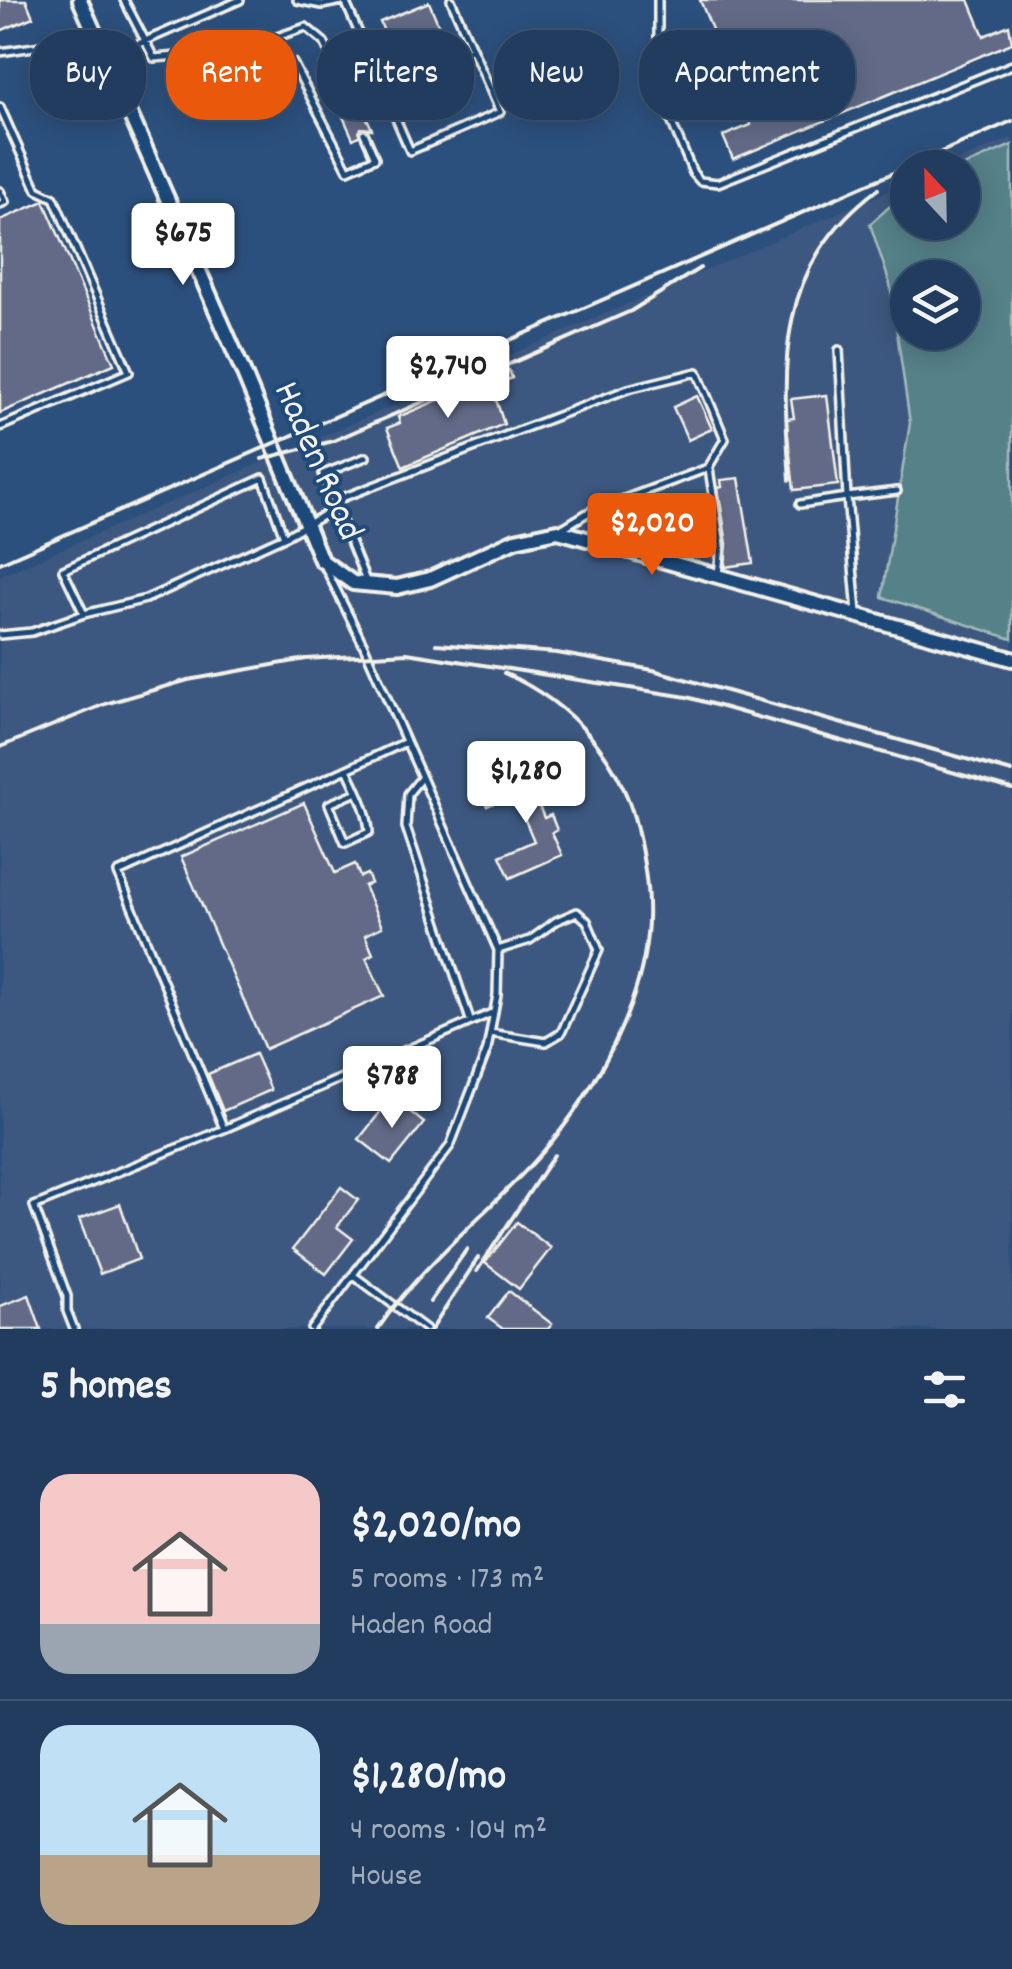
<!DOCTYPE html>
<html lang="en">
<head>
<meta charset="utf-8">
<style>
	body { margin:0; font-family:Dekko,sans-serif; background:#2d4767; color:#f1f3f6; height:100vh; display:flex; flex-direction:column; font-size:38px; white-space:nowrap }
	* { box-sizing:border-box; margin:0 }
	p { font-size:32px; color:#a2adbc }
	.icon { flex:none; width:55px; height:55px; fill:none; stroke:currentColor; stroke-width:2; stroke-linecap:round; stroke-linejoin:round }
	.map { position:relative; height:1329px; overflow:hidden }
	.details { display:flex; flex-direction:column; background:#213c5e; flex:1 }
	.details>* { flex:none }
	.guide { position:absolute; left:30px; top:30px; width:952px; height:90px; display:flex; gap:20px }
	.needle { width:65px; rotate:338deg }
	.fabs { position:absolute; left:890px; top:150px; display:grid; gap:20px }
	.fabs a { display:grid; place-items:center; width:90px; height:90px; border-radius:50%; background:#213c5e; box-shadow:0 5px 25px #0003,0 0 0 2px #3e5673; font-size:50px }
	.price { position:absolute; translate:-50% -85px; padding:0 22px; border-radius:10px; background:#fff; color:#222; font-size:32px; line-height:65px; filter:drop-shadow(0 2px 5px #0008) }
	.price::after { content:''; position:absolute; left:50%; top:60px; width:30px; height:22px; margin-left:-15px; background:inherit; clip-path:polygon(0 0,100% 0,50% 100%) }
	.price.current { background:#ea580c; color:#fff }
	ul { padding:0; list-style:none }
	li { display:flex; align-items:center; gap:30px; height:250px; padding:0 40px }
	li+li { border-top:2px solid #3e5673 }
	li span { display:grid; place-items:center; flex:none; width:280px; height:200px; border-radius:30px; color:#555 }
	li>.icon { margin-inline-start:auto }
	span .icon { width:120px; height:120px; fill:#fffc; stroke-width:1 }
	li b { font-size:42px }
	h2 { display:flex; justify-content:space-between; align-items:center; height:120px; padding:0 40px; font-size:42px }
	.tag { padding:0 35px; border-radius:40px; background:#213c5e; box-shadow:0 5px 25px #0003,0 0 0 2px #3e5673; font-size:35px; line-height:90px }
	.tag.current { background:#ea580c; color:#fff }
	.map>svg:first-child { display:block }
</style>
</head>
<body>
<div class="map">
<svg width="1012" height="1329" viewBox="0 0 1012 1329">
	<rect width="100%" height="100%" fill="#2c507d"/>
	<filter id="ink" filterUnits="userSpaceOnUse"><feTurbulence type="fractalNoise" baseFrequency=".01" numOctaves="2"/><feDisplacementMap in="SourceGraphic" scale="20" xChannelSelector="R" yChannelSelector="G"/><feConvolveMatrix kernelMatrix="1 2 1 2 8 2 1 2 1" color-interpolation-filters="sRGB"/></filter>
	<g filter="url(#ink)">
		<path fill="#3c5880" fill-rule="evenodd" d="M1012,138V1329H0V576L907,183L908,222H962V168L943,167ZM908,278H962V332H908Z"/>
		<path fill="#548189" stroke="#a4b9b8" stroke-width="2.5" fill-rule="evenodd" d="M1012,145V639L882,597L910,423L890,284L870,224L907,191L908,222H962L961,167ZM908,278H962V332H908Z"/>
		<path fill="#626a87" stroke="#f4f1e8" stroke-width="2.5" d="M0,0H26L33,17L0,31Z
			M700,0H969L984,36L1009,25L1012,43L733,159L723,136L751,125Z
			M429,2L444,38L395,58L380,22Z
			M338,56L372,129L361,128L359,136L353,139L320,65L326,62L334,65Z
			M44,201L114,364L0,413V220Z
			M509,370L512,378L492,387L504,424L403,467L387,428L400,423L398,417Z
			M827,395L838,485L794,490L786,419L794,418L791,399Z
			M697,396L712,429L688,440L673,407Z
			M739,478L753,563L725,567L727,544L718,488L722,487L721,480Z
			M525,772L544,818L551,815L557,830L552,833L562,855L510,878L500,856L534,841L514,794L487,806L480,792Z
			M304,803L335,873L355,864L360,877L367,874L371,883L364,886L382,927L365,935L373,954L366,958L384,996L265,1049L181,857Z
			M255,1054L271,1090L223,1111L208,1074Z
			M392,1097L424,1123L391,1164L359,1139Z
			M341,1187L358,1200L337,1227L353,1239L326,1274L293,1249Z
			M120,1204L139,1259L100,1274L79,1219Z
			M517,1222L551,1248L519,1289L485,1263Z
			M509,1291L552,1324L548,1329H503L488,1318Z
			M29,1295L41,1329H0V1306Z"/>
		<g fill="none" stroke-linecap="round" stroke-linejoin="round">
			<defs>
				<path id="service" d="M124,0L154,58L236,51L306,27L324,42L332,59
					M297,0L322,5L347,0
					M658,0V90L693,173L700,181L718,183L1012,65
					M345,1L410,151L500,112L451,0
					M0,52L96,38
					M239,52L293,63L348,170L375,158L364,133
					M108,57L240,0
					M382,86L472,49
					M0,107L37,190L54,198L129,372L0,427
					M0,191L5,202L0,204
					M839,350L847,497L897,491
					M709,469L721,545L718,575
					M334,501L628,389L697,372L725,439L708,468L589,512L561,529
					M800,504L847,497L857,613
					M366,581L323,474L366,457
					M84,614L63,570L263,478L284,537
					M0,635L32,632L84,614L146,599L284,537L337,508
					M421,778L408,794L406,827L470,1020
					M357,792L329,804L345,843L369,832C368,810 356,789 347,769L406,742
					M490,1033L546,1042L561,1033L599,950L587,921L577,912L556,921L530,940L498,950
					M224,1129L118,873L347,769
					M353,1275L426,1329
					M74,1329L67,1311V1296L34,1206L224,1129L494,1012
					M312,1329L450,1146L487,1050L497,995L498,950L364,646L325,567"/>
				<path id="tertiary" d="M80,0L242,369L321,560L353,583L397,587L430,579L515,540L558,531L1012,659"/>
			</defs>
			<use href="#service" stroke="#f4f1e8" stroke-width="12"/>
			<use href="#tertiary" stroke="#f4f1e8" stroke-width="20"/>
			<use href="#service" stroke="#1f4a7a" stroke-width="5"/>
			<use href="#tertiary" stroke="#1f4a7a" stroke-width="12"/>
			<path stroke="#f4f1e8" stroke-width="4" d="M262,459L333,441L631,311L700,268
				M790,480C782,365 774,267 878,189
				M0,563L1012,121
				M436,644L557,653L653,670L1012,772
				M0,747L105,704L188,680L306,659L407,653L687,697L1012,789
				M477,1271L554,1155
				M430,1302L467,1249
				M378,1329C420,1266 482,1218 533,1163C587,1105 639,1015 647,935C651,900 645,863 637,829C621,758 571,703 504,673
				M432,1329L478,1258"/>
		</g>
	</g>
	<g text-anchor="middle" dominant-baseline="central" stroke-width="8" stroke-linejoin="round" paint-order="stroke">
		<g font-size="38" fill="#f4f1e8" stroke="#1f4a7a">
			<text transform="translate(316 462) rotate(66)">Haden Road</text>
		</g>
	</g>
</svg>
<div class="fabs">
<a><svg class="needle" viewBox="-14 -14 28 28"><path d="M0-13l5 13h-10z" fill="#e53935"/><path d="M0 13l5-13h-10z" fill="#a2adbc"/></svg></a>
<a><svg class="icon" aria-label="layers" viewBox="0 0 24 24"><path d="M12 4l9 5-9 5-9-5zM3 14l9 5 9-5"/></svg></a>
</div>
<b class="price" style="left:183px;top:288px">$675</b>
<b class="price" style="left:448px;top:421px">$2,740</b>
<b class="price current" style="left:652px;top:578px">$2,020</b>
<b class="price" style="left:526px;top:826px">$1,280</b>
<b class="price" style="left:392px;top:1131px">$788</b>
<div class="guide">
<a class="tag">Buy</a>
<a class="tag current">Rent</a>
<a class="tag">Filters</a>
<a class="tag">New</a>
<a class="tag">Apartment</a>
</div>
</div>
<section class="details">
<h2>5 homes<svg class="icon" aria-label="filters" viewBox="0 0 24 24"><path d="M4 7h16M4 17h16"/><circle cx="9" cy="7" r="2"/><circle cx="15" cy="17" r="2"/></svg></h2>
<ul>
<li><span style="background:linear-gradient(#f6c9c9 75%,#9aa5b1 0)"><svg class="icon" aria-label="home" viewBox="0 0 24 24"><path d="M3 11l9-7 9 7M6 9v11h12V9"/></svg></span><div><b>$2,020/mo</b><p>5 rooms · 173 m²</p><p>Haden Road</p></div></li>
<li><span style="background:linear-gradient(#bfe0f5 65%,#b9a48a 0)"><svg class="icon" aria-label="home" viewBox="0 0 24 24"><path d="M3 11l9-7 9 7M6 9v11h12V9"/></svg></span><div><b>$1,280/mo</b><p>4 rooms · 104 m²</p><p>House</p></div></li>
</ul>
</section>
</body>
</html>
